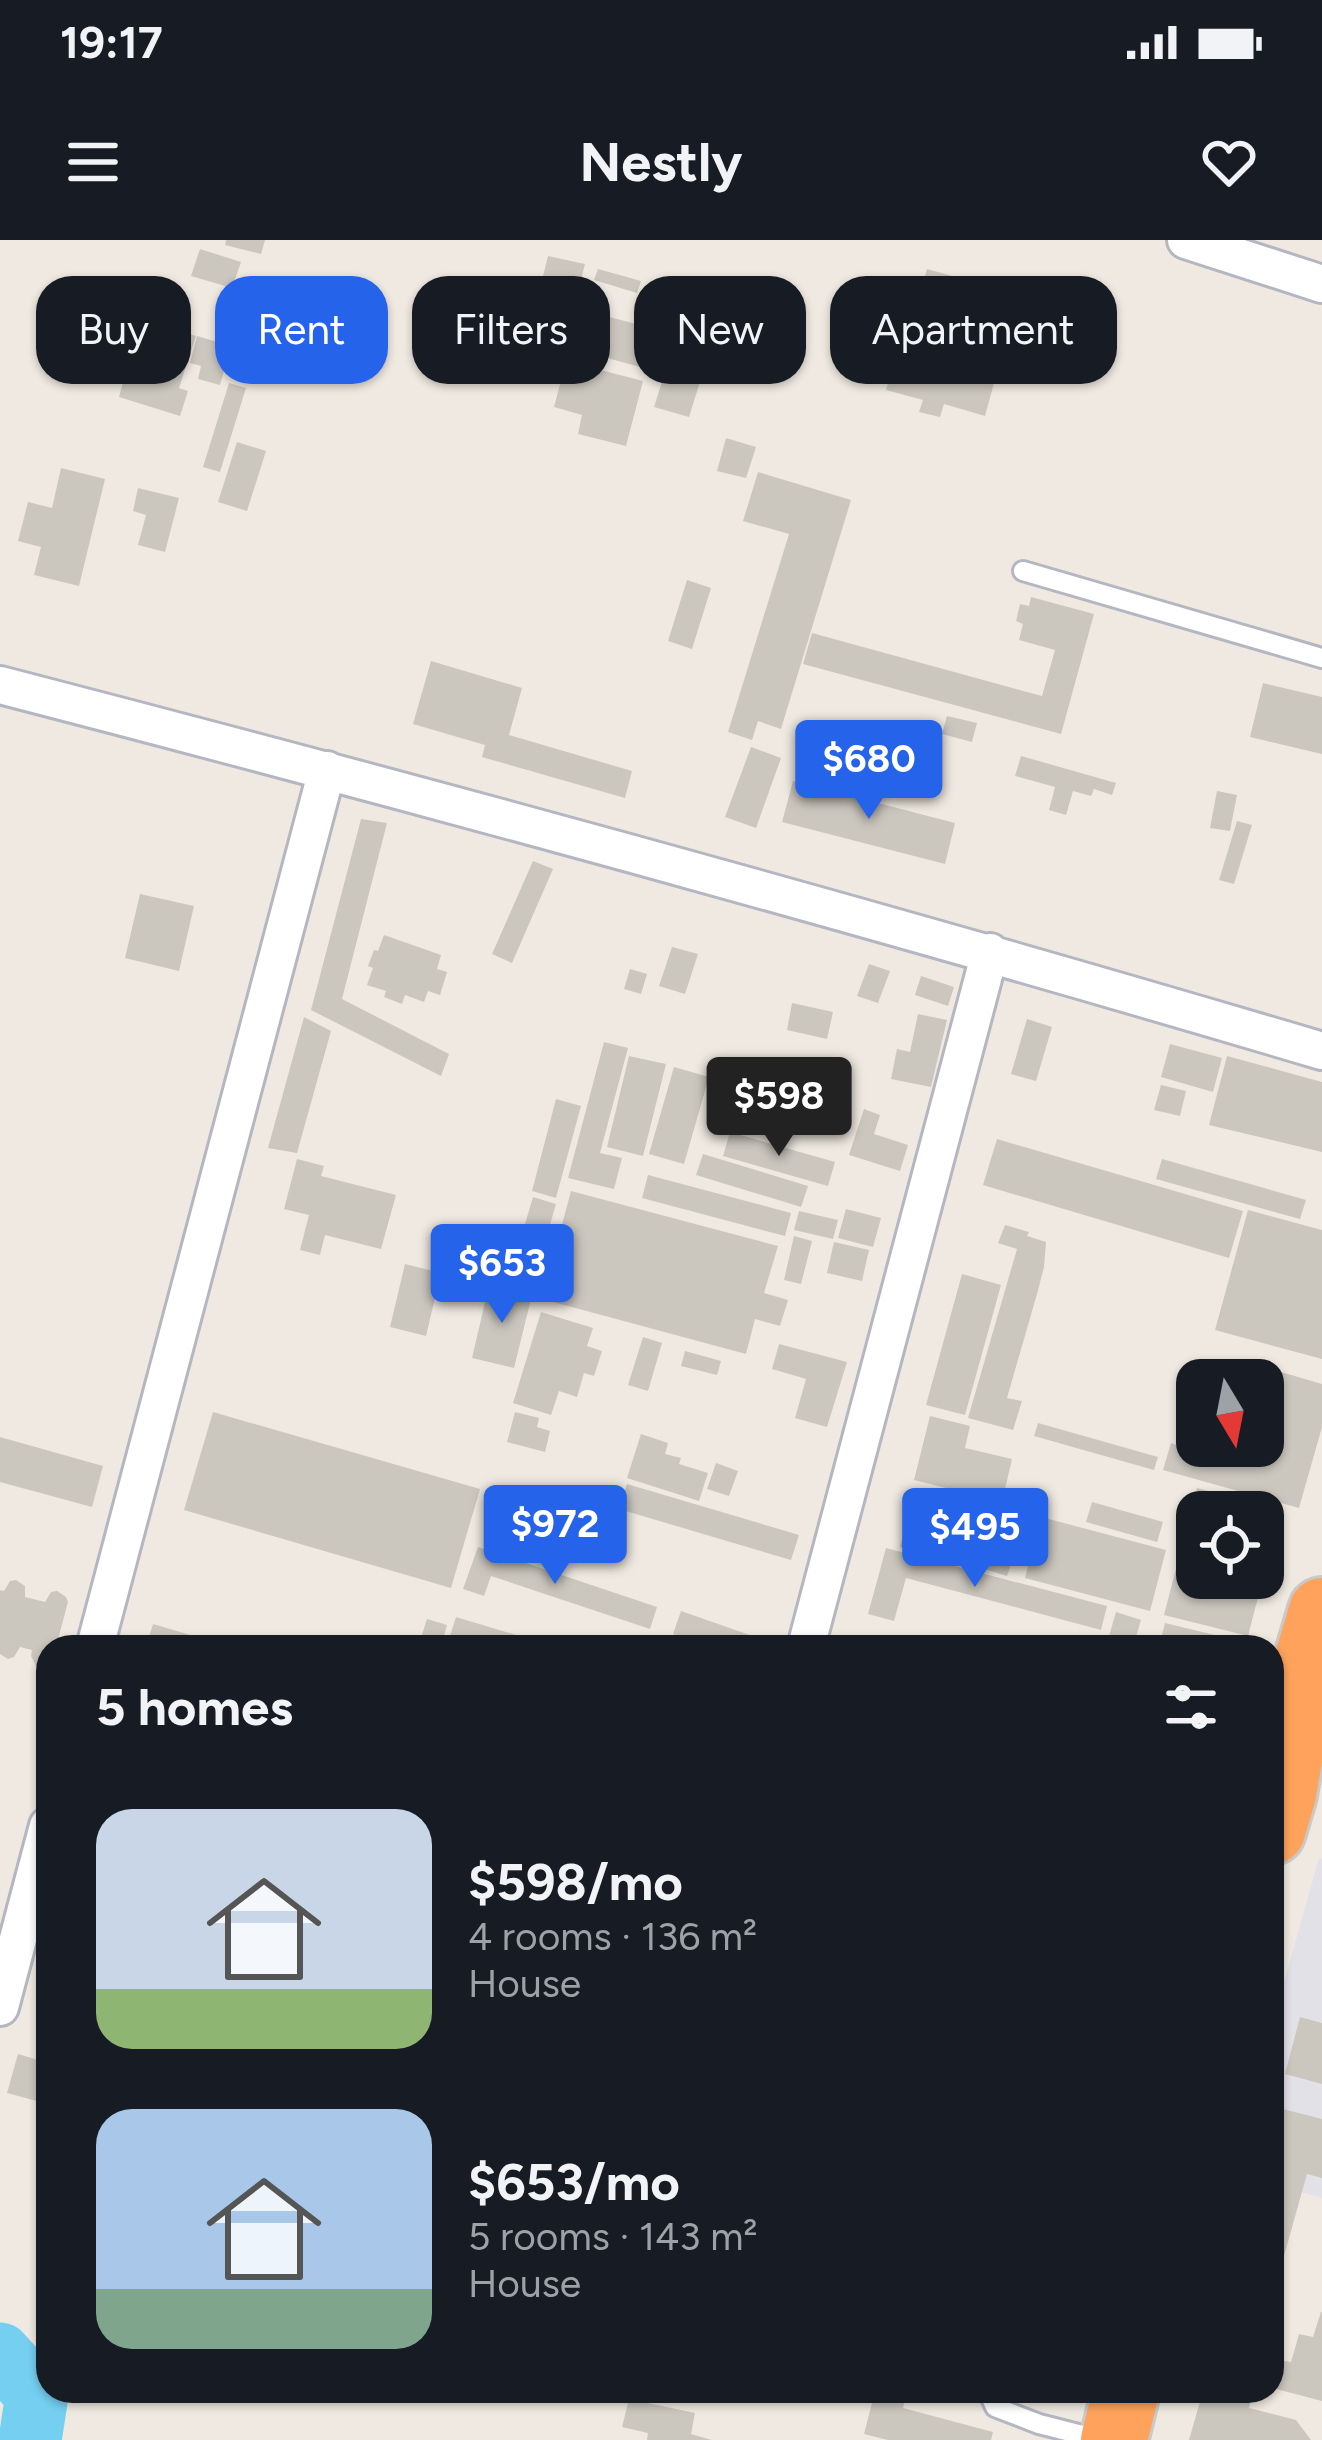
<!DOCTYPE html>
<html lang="en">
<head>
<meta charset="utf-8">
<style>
	body { margin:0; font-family:Figtree,sans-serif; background:#242831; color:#f1f3f6; height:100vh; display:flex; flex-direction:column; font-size:45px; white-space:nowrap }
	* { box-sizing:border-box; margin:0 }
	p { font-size:39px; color:#9ea1a6 }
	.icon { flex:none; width:66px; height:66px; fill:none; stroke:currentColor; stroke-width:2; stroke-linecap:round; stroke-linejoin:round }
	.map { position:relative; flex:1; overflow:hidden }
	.details { position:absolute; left:36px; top:1395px; width:1248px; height:768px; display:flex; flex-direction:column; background:#171b24; border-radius:36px; box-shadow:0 3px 9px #0004 }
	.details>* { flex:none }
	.hud { position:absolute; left:36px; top:36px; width:1251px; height:108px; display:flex; gap:24px }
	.needle { width:78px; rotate:170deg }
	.fabs { position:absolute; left:1176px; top:1119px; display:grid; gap:24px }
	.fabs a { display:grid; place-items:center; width:108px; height:108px; border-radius:24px; background:#171b24; box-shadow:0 3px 9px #0004; font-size:60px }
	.price { position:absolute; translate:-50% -102px; padding:0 27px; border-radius:12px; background:#2563eb; color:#fff; font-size:39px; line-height:78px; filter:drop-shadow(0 3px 6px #0008) }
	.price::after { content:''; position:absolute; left:50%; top:72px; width:36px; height:27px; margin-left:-18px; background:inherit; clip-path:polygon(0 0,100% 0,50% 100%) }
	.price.current { background:#222; color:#fff }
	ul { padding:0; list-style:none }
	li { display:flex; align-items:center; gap:36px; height:300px; padding:0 60px }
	li span { display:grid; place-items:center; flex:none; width:336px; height:240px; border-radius:36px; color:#555 }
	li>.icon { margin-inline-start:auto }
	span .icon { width:144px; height:144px; fill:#fffc; stroke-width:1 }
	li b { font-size:51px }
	h2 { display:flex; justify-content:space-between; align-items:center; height:144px; padding:0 60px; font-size:51px }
	.pill { padding:0 42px; border-radius:36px; background:#171b24; box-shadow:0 3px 9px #0004; font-size:42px; line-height:108px }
	.pill.current { background:#2563eb; color:#fff }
	.status { display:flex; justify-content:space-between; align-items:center; height:84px; padding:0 60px; background:#171b24; direction:ltr }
	.status svg { height:33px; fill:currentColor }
	header { display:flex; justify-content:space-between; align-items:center; height:156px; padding:0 60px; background:#171b24; font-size:54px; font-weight:700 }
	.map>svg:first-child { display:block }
</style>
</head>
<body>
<div class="status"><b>19:17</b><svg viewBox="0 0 49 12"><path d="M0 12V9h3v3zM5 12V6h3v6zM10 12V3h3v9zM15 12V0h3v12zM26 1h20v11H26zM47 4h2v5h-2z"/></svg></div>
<header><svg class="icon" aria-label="menu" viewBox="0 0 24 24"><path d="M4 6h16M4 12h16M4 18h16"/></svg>Nestly<svg class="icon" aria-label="heart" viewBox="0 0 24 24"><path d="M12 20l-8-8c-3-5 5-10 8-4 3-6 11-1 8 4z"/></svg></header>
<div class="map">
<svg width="1322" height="2200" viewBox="0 0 1322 2200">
	<rect width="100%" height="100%" fill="#efe9e1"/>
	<path fill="#e3e1e8" d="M1319,1618L1322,1619V1958L1272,1944V1785Z"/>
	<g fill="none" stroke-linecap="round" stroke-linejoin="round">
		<path stroke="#75cff0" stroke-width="63" d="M0,2114L37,2155L30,2200"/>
	</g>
	<path fill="#cbc7bf" d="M226,0H265L261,14L225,5Z
		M200,9L241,22L232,48L191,36Z
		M548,16L585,24L563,109L527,101Z
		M598,29L641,41L637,53L594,40Z
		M927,29L977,43L960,106L1001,118L985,176L944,164L940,177L919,172L923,160L886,150L902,91L909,93Z
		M606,76L662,91L651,130L571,108L578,82L603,88Z
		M246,80L265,86L255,117L236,111Z
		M154,83L196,96L179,148L188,151L180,176L119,157L124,138L92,128L103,94L147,108Z
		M197,96L231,106L220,145L198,139L201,126L190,123Z
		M675,100L710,110L689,177L654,167Z
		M566,121L643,141L626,206L578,194L582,175L554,167Z
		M229,143L246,148L220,232L203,227Z
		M726,198L756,207L746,238L717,231Z
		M237,202L266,211L247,271L218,262Z
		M61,228L105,239L79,346L34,335L41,307L18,301L28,262L52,268Z
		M758,232L851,260L781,489L758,481L752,500L728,492L789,294L743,281Z
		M138,248L179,258L165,312L138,305L146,275L133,271Z
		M687,340L711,348L692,409L668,401Z
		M1031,357L1094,374L1061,494L803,424L812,393L1042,456L1055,410L1019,400L1023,384L1016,381L1020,364L1029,366Z
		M431,421L522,448L509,495L632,531L625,558L482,517L485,505L413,484Z
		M1263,443L1322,457V514L1250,497Z
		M947,476L977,483L972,502L942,494Z
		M751,507L781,518L756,588L725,577Z
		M1021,516L1116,543L1112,555L1094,549L1091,556L1073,551L1066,575L1049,570L1055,547L1015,536Z
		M793,541L955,583L945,624L782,582Z
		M1217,551L1237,555L1230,591L1210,588Z
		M361,579L387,583L342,759L449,814L441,836L311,770Z
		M1237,581L1252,585L1234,644L1219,640Z
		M533,621L553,629L512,723L492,714Z
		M140,654L194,666L179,731L125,718Z
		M384,695L441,715L437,729L447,732L440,755L428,751L424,762L405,755L402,764L384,757L386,751L367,745L373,728L368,726L374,710L378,711Z
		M672,707L698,714L685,754L659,746Z
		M869,724L890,731L878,763L857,756Z
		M630,729L647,734L641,754L624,749Z
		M921,736L954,747L948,766L915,755Z
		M792,763L833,772L827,799L787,790Z
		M918,774L947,780L931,847L891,839L897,809L910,812Z
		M304,777L331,791L297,913L268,908Z
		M1027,779L1052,787L1036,841L1011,834Z
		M604,802L628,808L600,913L622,918L614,949L568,938Z
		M1170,804L1222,818L1213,852L1161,837Z
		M629,816L666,824L643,916L607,907Z
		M1227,816L1322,842V912L1209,885Z
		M674,827L709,837L684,924L649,914Z
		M744,843L829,865L824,886L762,870L758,888L734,882Z
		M1161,845L1186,851L1180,876L1154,870Z
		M556,859L581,866L556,958L532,951Z
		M864,869L880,875L874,894L908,905L900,931L849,915Z
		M730,892L835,922L828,946L723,916Z
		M997,899L1243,971L1229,1018L983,945Z
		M703,914L808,946L801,967L696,935Z
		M297,919L324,926L321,936L396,955L381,1009L325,995L320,1015L300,1010L309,975L284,969Z
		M1162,919L1306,960L1300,979L1156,939Z
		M648,935L791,973L785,996L642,958Z
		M571,951L778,1006L764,1053L788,1060L780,1086L755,1079L746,1114L542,1059Z
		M533,957L556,964L533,1043L446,1019L454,993L517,1011Z
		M846,969L881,978L873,1007L838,998Z
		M1248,970L1322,990V1119L1215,1090Z
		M799,971L838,980L833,999L794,990Z
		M1005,985L1029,992L1027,996L1046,1002L1044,1027L1037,1054L1007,1158L1022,1161L1013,1190L968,1178L1017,1009L998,1003Z
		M794,996L812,1001L801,1044L784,1040Z
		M834,1002L869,1010L862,1041L827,1033Z
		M405,1024L441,1033L426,1096L390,1087Z
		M962,1034L1001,1045L965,1175L926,1165Z
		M489,1045L532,1055L514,1128L472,1118Z
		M541,1072L593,1088L587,1106L602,1111L594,1136L584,1133L577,1157L559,1151L551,1175L513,1163Z
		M643,1097L662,1103L648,1151L628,1145Z
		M779,1104L847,1122L827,1187L795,1178L806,1139L772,1129Z
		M685,1111L721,1121L717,1135L681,1126Z
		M1207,1120L1244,1131L1247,1122L1322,1144V1187L1299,1268L1163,1230L1171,1203L1182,1207L1196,1160L1197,1206H1263V1140H1201Z
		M213,1172L480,1249L451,1348L184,1270Z
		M515,1172L539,1178L537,1187L550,1191L545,1212L507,1202Z
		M930,1176L970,1186L965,1208L1012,1219L1002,1262L914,1240Z
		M1038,1183L1158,1217L1154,1230L1034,1196Z
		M641,1194L668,1203L665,1214L681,1218L679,1224L708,1233L699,1261L627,1238Z
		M0,1197L103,1226L92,1267L0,1242Z
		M716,1223L738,1231L729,1256L707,1249Z
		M627,1244L799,1295L791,1320L619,1269Z
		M1197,1248L1281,1270L1264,1333L1263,1272H1197V1338H1263L1248,1396L1164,1375Z
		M942,1251L956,1255L950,1274L937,1270Z
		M907,1255L932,1262L928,1277L902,1270Z
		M1092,1262L1163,1282L1157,1302L1086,1282Z
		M1005,1266L1038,1276L1032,1295L999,1285Z
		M1041,1277L1166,1310L1150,1371L1025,1338Z
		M904,1291L950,1303L946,1319L900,1307Z
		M478,1307L657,1367L650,1389L491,1336L484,1356L463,1349Z
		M974,1307L1013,1319L1007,1336L969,1324Z
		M886,1308L1107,1366L1101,1390L906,1338L894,1381L868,1374Z
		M16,1340L25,1346V1357L45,1362L51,1352L57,1351L66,1357L68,1362L56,1407H48V1426H36L31,1416L32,1410L20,1407L14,1417L8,1419L0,1414V1350L4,1351L10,1341Z
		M681,1371L770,1402L768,1407H678L682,1397L673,1394Z
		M1116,1372L1141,1380L1133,1407L1107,1403Z
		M456,1377L553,1406V1407H463L448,1402Z
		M427,1379L447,1385L441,1407H418Z
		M1165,1383L1235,1400L1234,1407H1159Z
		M153,1384L228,1406V1407H146Z
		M1300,1777L1322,1783V1844L1285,1834Z
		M18,1814L48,1823V1864L7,1853Z
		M1279,1868L1322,1879V1938L1307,1934L1273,2055L1272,1893Z
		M1321,2072H1322V2161L1276,2149L1284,2121L1291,2122L1299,2094L1313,2097Z
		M875,2151H907L903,2168L993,2192L991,2200H888L864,2194Z
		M1203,2151H1253L1249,2168L1296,2180L1311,2200H1189Z
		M629,2159L695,2173L691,2194L712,2200H647L648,2193L622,2187Z"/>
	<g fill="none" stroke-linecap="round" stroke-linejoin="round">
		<defs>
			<path id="lane" d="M1023,331L1322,418
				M988,2151L995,2167L1039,2184L1090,2197"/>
			<path id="street" d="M1186,0L1322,44
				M0,445C443,560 884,681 1322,811
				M95,1407L327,530
				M806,1407L990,712
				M0,1767L48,1586"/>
			<path id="highway" d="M1272,1591L1283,1554L1304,1432L1322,1371
				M1114,2200L1126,2151"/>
		</defs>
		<use href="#lane" stroke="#b4b7c1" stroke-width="24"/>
		<use href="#street" stroke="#b4b7c1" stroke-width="42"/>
		<use href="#highway" stroke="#c9c9c9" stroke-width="72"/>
		<use href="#lane" stroke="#fff" stroke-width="18"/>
		<use href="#street" stroke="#fff" stroke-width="36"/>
		<use href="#highway" stroke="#ffa35c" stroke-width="66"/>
	</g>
</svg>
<div class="fabs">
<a><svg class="needle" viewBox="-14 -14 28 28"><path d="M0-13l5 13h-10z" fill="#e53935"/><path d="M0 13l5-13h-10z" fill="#9ea1a6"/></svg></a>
<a><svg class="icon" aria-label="locate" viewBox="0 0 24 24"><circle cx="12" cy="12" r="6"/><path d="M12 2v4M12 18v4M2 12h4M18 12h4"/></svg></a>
</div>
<b class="price" style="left:869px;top:582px">$680</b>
<b class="price current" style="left:779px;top:919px">$598</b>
<b class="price" style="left:502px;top:1086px">$653</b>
<b class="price" style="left:555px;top:1347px">$972</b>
<b class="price" style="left:975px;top:1350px">$495</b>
<div class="hud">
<a class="pill">Buy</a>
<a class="pill current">Rent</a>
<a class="pill">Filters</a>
<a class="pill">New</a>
<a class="pill">Apartment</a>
</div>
<section class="details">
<h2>5 homes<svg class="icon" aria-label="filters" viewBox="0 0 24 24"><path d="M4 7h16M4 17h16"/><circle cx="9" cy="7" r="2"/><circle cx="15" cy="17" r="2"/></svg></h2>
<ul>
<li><span style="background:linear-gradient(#c9d6e8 75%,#8fb573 0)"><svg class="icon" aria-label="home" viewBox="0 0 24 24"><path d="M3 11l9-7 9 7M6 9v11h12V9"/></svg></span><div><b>$598/mo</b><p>4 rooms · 136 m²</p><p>House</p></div></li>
<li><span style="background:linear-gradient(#a9c7e8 75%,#7fa58c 0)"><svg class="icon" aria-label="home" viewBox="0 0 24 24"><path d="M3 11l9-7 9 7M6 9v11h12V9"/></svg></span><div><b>$653/mo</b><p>5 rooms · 143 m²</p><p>House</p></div></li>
</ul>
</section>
</div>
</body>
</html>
